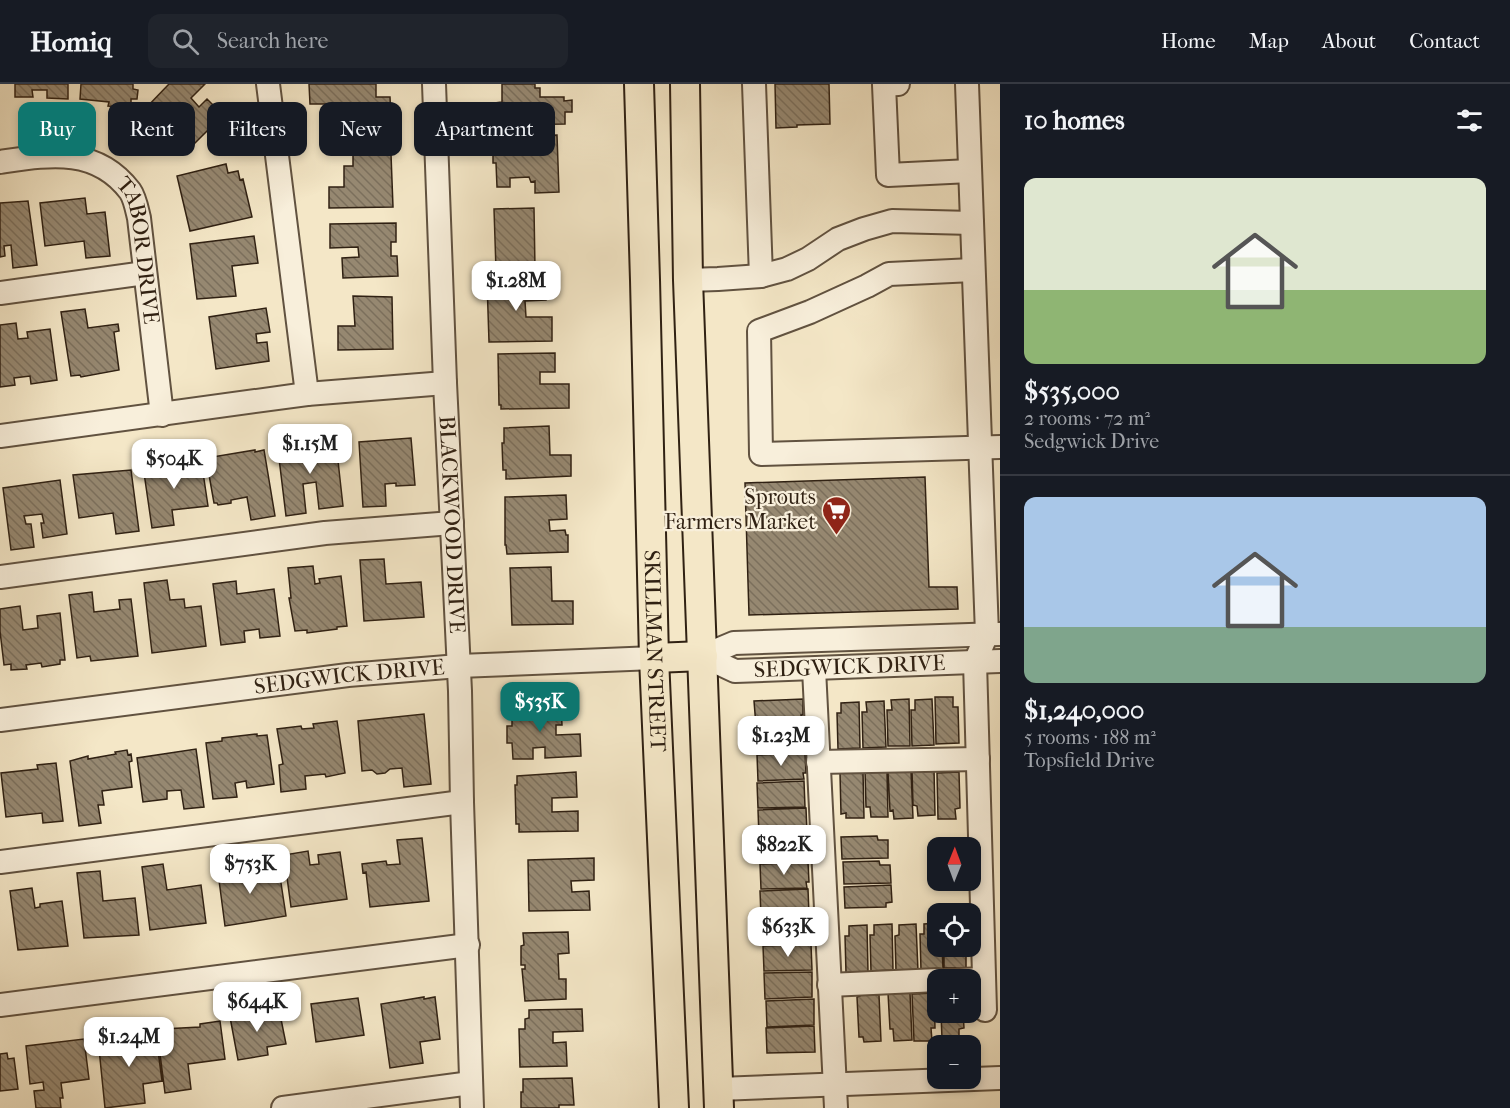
<!DOCTYPE html>
<html lang="en">
<head>
<meta charset="utf-8">
<style>
	body { margin:0; font-family:"IM FELL French Canon",serif; background:#20242c; color:#f1f3f6; height:100vh; display:flex; flex-direction:column; font-size:22px; white-space:nowrap }
	* { box-sizing:border-box; margin:0 }
	p { font-size:20px; color:#9ea1a6 }
	.icon { flex:none; width:33px; height:33px; fill:none; stroke:currentColor; stroke-width:2; stroke-linecap:round; stroke-linejoin:round }
	.map { position:relative; flex:1; overflow:hidden }
	.drawer { display:flex; flex-direction:column; background:#171b24; width:510px }
	.drawer>* { flex:none }
	.banner { position:absolute; left:18px; top:18px; width:570px; height:54px; display:flex; gap:12px }
	.needle { width:39px; rotate:1deg }
	.tools { position:absolute; left:927px; top:753px; display:grid; gap:12px }
	.tools a { display:grid; place-items:center; width:54px; height:54px; border-radius:12px; background:#171b24; box-shadow:0 3px 9px #0003; font-size:30px }
	.price { position:absolute; translate:-50% -51px; padding:0 14px; border-radius:12px; background:#fff; color:#222; font-size:20px; line-height:39px; filter:drop-shadow(0 2px 3px #0008) }
	.price::after { content:''; position:absolute; left:50%; top:36px; width:18px; height:14px; margin-left:-9px; background:inherit; clip-path:polygon(0 0,100% 0,50% 100%) }
	.price.current { background:#0f766e; color:#fff }
	ul { padding:0; list-style:none }
	li { display:grid; align-content:center; gap:12px; height:318px; padding:0 24px }
	li+li { border-top:2px solid #363941 }
	li span { display:grid; place-items:center; height:186px; border-radius:12px; color:#555 }
	li>.icon { margin-inline-start:auto }
	span .icon { width:108px; height:108px; fill:#fffc; stroke-width:1 }
	li b { font-size:26px }
	h2 { display:flex; justify-content:space-between; align-items:center; height:72px; padding:0 24px; font-size:26px }
	.tag { padding:0 21px; border-radius:12px; background:#171b24; box-shadow:0 3px 9px #0003; font-size:21px; line-height:54px }
	.tag.current { background:#0f766e; color:#fff }
	header { display:flex; align-items:center; gap:36px; box-sizing:border-box; height:84px; padding:0 30px; background:#171b24; border-bottom:2px solid #363941 }
	header strong { font-size:28px }
	nav { display:flex; gap:33px; margin-inline-start:auto; font-size:21px }
	.search { width:420px; height:54px; background:#20242c; display:flex; align-items:center; gap:15px; box-sizing:border-box; padding:0 21px; border-radius:12px; color:#9ea1a6; font-size:22px }
	main { display:flex; flex:1; min-height:0 }
	.map>svg:first-child { display:block }
</style>
</head>
<body>
<header>
<strong>Homiq</strong>
<div class="search"><svg class="icon" aria-label="search" viewBox="0 0 24 24"><circle cx="10" cy="10" r="6"/><path d="M15 15l6 6"/></svg>Search here</div>
<nav><a>Home</a><a>Map</a><a>About</a><a>Contact</a></nav>
</header>
<main>
<div class="map">
<svg width="1000" height="1024" viewBox="0 0 1000 1024">
	<defs>
		<pattern id="building-back-hatch" width="6" height="6" patternUnits="userSpaceOnUse" patternTransform="scale(1.5)"><rect width="6" height="6" fill="#968871"/><path d="M-1 5l2 2M0 0l6 6M5-1l2 2" fill="none" stroke="#7b6f5c"/></pattern>
	</defs>
	<rect width="100%" height="100%" fill="#f4e7c7"/>
	<filter id="stains"><feTurbulence type="fractalNoise" baseFrequency=".00333" numOctaves="4"/><feColorMatrix values="0 0 0 0 .2 0 0 0 0 .09 0 0 0 0 .02 0 0 0 .5 -.17"/></filter>
	<radialGradient id="worn" r=".72"><stop offset=".6" stop-color="#630" stop-opacity="0"/><stop offset="1" stop-color="#630" stop-opacity=".3"/></radialGradient>
	<path fill="url(#building-back-hatch)" stroke="#302113" stroke-width="1.5" d="M15,0H68V15L47,14V6H32L33,13H15Z
		M81,0H133V5L138,6L137,15H131V24L108,22L109,18L80,15Z
		M169,0H205L191,14L199,23L207,15L223,31L187,67L144,26Z
		M309,0H376V13H390L391,35H377L378,54L330,56V20H310Z
		M502,0H535V4H540V13H564V17L572,16V28H565V40L495,41V19L502,18Z
		M775,0H829L830,40L797,41V43L776,44Z
		M557,51L559,108L535,109V97L531,98L529,93L510,94V103H497L496,79H493V66H497L496,53Z
		M391,70L393,123L329,124V103H344V82H353V71Z
		M226,80L228,89L238,87L240,96L243,95L252,133L190,147L177,92Z
		M85,114L87,130L105,128L110,172L86,174L84,157L45,162L40,119Z
		M28,117L37,181L13,184L11,161L4,162L5,172L0,173V119Z
		M534,124L535,185L496,186L494,125Z
		M396,139V158H391V172H397L398,192L343,194L342,174L359,173L358,163L330,164V140Z
		M254,152L258,179L232,182L236,212L197,215L190,160Z
		M545,195L546,216L525,217L526,233H552V257L489,258L487,197Z
		M353,212L392,213L393,265L338,266V242H355Z
		M266,224L270,248L256,250L257,259L267,258L269,277L216,285L209,233Z
		M85,225L88,244L118,240L119,247L114,248L119,286L81,293L80,291L71,292L61,228Z
		M16,239L18,255L28,254L27,248L50,245L57,296L31,300L30,292L14,294L15,301L0,303V241Z
		M555,269V288H540V300H569V324L501,325V321H499L498,270Z
		M549,342L550,371H571V392L506,395V386H503L502,359H504V344Z
		M411,354L415,401L396,402V399L385,400L386,422L363,423L359,358Z
		M325,356V361L336,359L343,422L319,425L316,398L303,400L306,429L286,432L278,366L289,364L288,361Z
		M255,366V368L264,366L275,432L251,436L247,413L231,416V419L218,421L217,419H214L206,374Z
		M201,375L208,422L172,426L174,441L152,444L143,382L162,380V383Z
		M131,386L139,447L116,450L113,429L79,434L73,391Z
		M925,393L929,503H957L958,525L749,531L745,399Z
		M60,396L67,450L43,454L41,439H44L42,430L24,432L26,440H31L34,463L11,466L3,404Z
		M566,411L567,435L549,436L550,447L565,446L566,451H568V468L507,470L506,461H505V413Z
		M384,475L386,500L421,498L424,533L364,537L360,476Z
		M313,482L315,500L320,499L319,495L341,492L347,542L337,543V545L307,549V546L295,547L289,514H291L288,484Z
		M551,483L552,517H573V540L512,541L510,484Z
		M167,496L170,516L184,515L185,524L201,522L206,562L152,569L144,499Z
		M236,497L237,510L274,505L280,552L260,554L259,545L244,547L245,558L221,561L213,500Z
		M92,508L94,528L120,525L119,516L131,515L138,572L91,577L90,572L77,574L69,511Z
		M20,522L23,546L38,544L37,532L60,529L65,576H60V580L42,583L41,579L26,581L27,585L11,586V580L4,581L0,547V525Z
		M935,613H953V623H958L959,659L936,660Z
		M803,615V631H801L802,640L756,642L754,617Z
		M909,615L910,662H888L887,626H892L891,616Z
		M932,615L934,661L912,662L911,626H915V616Z
		M884,617L886,663L863,664L862,628H867L866,618Z
		M859,618L860,664L838,665L837,629H841V619Z
		M561,621L562,641H556V651L580,650L581,672L545,674V663L533,664V675H513L512,659H507V642H512V623Z
		M424,630L431,700L404,703L402,684L390,685L385,689L377,690L372,686L362,687L358,637Z
		M337,637L345,689L326,693L325,690L305,692L306,705L281,708L279,681L283,680L277,645L301,642L302,645L314,644L313,640Z
		M804,642L805,658L803,659V668L757,670L756,645Z
		M257,650V652L267,651L274,700L247,704L246,697L235,699L237,713L213,715L206,659L222,657V654Z
		M196,665L204,723L184,725L181,706L167,707V715L143,718L137,674Z
		M127,666L128,671L131,670L132,677L129,678L132,703L102,707L104,721H98L101,739L79,742L70,677L88,672V675L116,670L115,668Z
		M805,669L806,689H803L804,695L758,697L757,671Z
		M56,679L63,737L43,739L42,729L6,733L1,689L38,685L37,681Z
		M934,685L935,731L918,732L917,722L913,721L912,686Z
		M844,686L863,688L864,734H846V729L841,730L840,689H844Z
		M865,687H887L888,733H871L870,723H866Z
		M911,687L913,734L894,735L893,726L890,727L888,688Z
		M576,688L577,713L552,714V728L578,727V747L519,748V740H516L515,701H517V692Z
		M959,688L960,724L955,725L956,735H938L937,689Z
		M804,697L805,723L758,724L757,699Z
		M806,724L807,750L759,752L758,726Z
		M807,751L808,777L760,778L759,753Z
		M877,752L878,756H888V774L842,775L841,753Z
		M422,754L429,817L370,823L366,788L363,789L362,780L386,777L387,781L400,780L397,756Z
		M308,767L310,781L319,780L318,771L340,768L347,815L291,823L284,771Z
		M594,774V796L571,797L572,808L589,807L590,826L529,827L528,776Z
		M242,777L244,791L279,786L286,832L225,842L217,781Z
		M879,777L880,781H890L891,799L844,800L843,778Z
		M808,778L809,798H806L807,804L761,805L760,780Z
		M163,780L167,806L201,801L206,839L150,846L142,783Z
		M100,787L103,817L135,814L139,851L84,854L77,789Z
		M891,801L892,818L886,819V823L845,824L844,803Z
		M32,804L35,824L40,823V820L62,817L68,862L18,866L10,807Z
		M808,805L809,831L761,832L760,807Z
		M809,833L810,858L762,860L761,834Z
		M938,839V862H942L943,885L921,886L920,850H924V840Z
		M892,840L893,886L871,887L870,851H874V841Z
		M916,840L918,887H896L895,852L899,851V841Z
		M867,841L868,888L846,889L845,852H849V842Z
		M568,848L569,869L558,870L559,895H566V915L525,917L522,885H525V881H521V862L524,861L523,849Z
		M811,860L812,886L764,887L763,862Z
		M944,862H966V884H944Z
		M812,888V913L765,915L764,889Z
		M860,909H876V911H879L881,957L864,958L863,953H859L857,913L860,912Z
		M888,909H910L912,956L894,957L893,945H890Z
		M934,909L935,944H931L932,957H914L912,910Z
		M424,913V915L435,913L440,955L420,958L423,979L390,984L381,920Z
		M358,914L364,951L316,958L311,920Z
		M814,915V941L767,943L766,917Z
		M279,925L286,960L267,963L268,971L238,976L230,933Z
		M582,925L583,947L553,948V959L566,958L567,982L520,983L519,945H525V935L529,934V926Z
		M941,928H963L964,944L959,945V955H942Z
		M220,937L225,975L188,980L191,1005L165,1009L160,970L166,969L163,945L200,943V940Z
		M814,942L815,968L767,969L766,944Z
		M155,944L162,997L143,1000L145,1019L105,1024L98,955L121,952V957L138,955L137,947Z
		M84,955L89,995L61,999L63,1014H60L61,1024H36L34,1007L44,1006L43,998L30,1000L26,962Z
		M7,969L8,975L14,974L18,1005L0,1007V970Z
		M572,994L574,1021H559V1024H521V1008H523V995Z"/>
	<g fill="none" stroke-linecap="round" stroke-linejoin="round">
		<defs>
			<g id="minor">
				<path d="M268,0L307,310"/>
				<path id="s1" d="M434,0L445,299L460,607L462,718L472,1024"/>
				<path d="M754,0L761,192"/>
				<path d="M898,0L884,1L888,91L970,87"/>
				<path d="M967,0L987,550L975,578L985,926"/>
				<path id="s2" d="M0,78C48,71 96,62 130,107C135,114 137,126 139,134L162,331"/>
				<path d="M973,186L889,190L867,202L810,228L759,247L761,370L1000,363"/>
				<path d="M688,196L718,195L761,192L787,185L808,175L838,155L864,145L892,137L972,139"/>
				<path d="M0,209L145,189"/>
				<path d="M0,352L307,310L445,299"/>
				<path d="M0,493L325,449L452,439"/>
				<path id="s3" d="M703,572L735,587L1000,577"/>
				<path d="M703,572L734,559L999,550"/>
				<path d="M814,585L836,1024"/>
				<path id="s4" d="M0,636L348,591L459,582L654,574"/>
				<path d="M818,678L978,675"/>
				<path d="M0,778L462,718"/>
				<path d="M960,896L984,895"/>
				<path d="M829,901L938,896"/>
				<path d="M0,921L468,861"/>
				<path d="M719,1005L1000,994"/>
				<path d="M283,1024L471,999"/>
			</g>
			<g id="major">
				<path id="s5" d="M639,0L645,196L654,574L674,1024"/>
				<path d="M685,0L688,196L719,1024"/>
				<path d="M654,574L703,572"/>
			</g>
		</defs>
		<use href="#minor" stroke="#615240" stroke-width="26"/>
		<use href="#major" stroke="#302113" stroke-width="32"/>
		<use href="#minor" stroke="#f8efdb" stroke-width="22"/>
		<use href="#major" stroke="#f4e7c7" stroke-width="28"/>
	</g>
	<defs>
		<symbol id="supermarket-pin" viewBox="-11 -11 22 30"><path d="M0 17L-7.5 6A9.5 9.5 0 1 1 7.5 6Z" fill="#8f2418" stroke="#f8efdb"/><path d="M-6-5.5h2.5l.6 2H6L4.5 2H-2.5L-4.4-4H-6ZM-1.5 3.2a1.3 1.3 0 1 0 .1 0ZM3 3.2a1.3 1.3 0 1 0 .1 0Z" fill="#fff"/></symbol>
	</defs>
	<g fill-rule="evenodd">
		<use href="#supermarket-pin" x="820" y="410" width="33" height="45"/>
	</g>
	<g text-anchor="middle" dominant-baseline="central" stroke-width="4.5" stroke-linejoin="round" paint-order="stroke">
		<g font-size="22" fill="#302113" stroke="#f8efdb">
			<text stroke="none"><textPath href="#s2" startOffset="202">TABOR DRIVE</textPath></text>
			<text stroke="none"><textPath href="#s1" startOffset="441">BLACKWOOD DRIVE</textPath></text>
			<text stroke="none"><textPath href="#s5" startOffset="567">SKILLMAN STREET</textPath></text>
			<text stroke="none"><textPath href="#s3" startOffset="150">SEDGWICK DRIVE</textPath></text>
			<text stroke="none"><textPath href="#s4" startOffset="352">SEDGWICK DRIVE</textPath></text>
		</g>
		<g font-size="22" fill="#302113" stroke="#f8efdb" text-anchor="end">
			<text x="816" y="413">Sprouts<tspan x="816" dy="25">Farmers Market</tspan></text>
		</g>
	</g>
	<rect width="100%" height="100%" filter="url(#stains)"/>
	<rect width="100%" height="100%" fill="url(#worn)"/>
</svg>
<div class="tools">
<a><svg class="needle" viewBox="-14 -14 28 28"><path d="M0-13l5 13h-10z" fill="#e53935"/><path d="M0 13l5-13h-10z" fill="#9ea1a6"/></svg></a>
<a><svg class="icon" aria-label="locate" viewBox="0 0 24 24"><circle cx="12" cy="12" r="6"/><path d="M12 2v4M12 18v4M2 12h4M18 12h4"/></svg></a>
<a>+</a>
<a>−</a>
</div>
<b class="price" style="left:516px;top:228px">$1.28M</b>
<b class="price" style="left:310px;top:391px">$1.15M</b>
<b class="price" style="left:174px;top:406px">$504K</b>
<b class="price current" style="left:540px;top:649px">$535K</b>
<b class="price" style="left:781px;top:683px">$1.23M</b>
<b class="price" style="left:784px;top:792px">$822K</b>
<b class="price" style="left:250px;top:811px">$753K</b>
<b class="price" style="left:788px;top:874px">$633K</b>
<b class="price" style="left:257px;top:949px">$644K</b>
<b class="price" style="left:129px;top:984px">$1.24M</b>
<div class="banner">
<a class="tag current">Buy</a>
<a class="tag">Rent</a>
<a class="tag">Filters</a>
<a class="tag">New</a>
<a class="tag">Apartment</a>
</div>
</div>
<section class="drawer">
<h2>10 homes<svg class="icon" aria-label="filters" viewBox="0 0 24 24"><path d="M4 7h16M4 17h16"/><circle cx="9" cy="7" r="2"/><circle cx="15" cy="17" r="2"/></svg></h2>
<ul>
<li><span style="background:linear-gradient(#dfe7d0 60%,#8fb573 0)"><svg class="icon" aria-label="home" viewBox="0 0 24 24"><path d="M3 11l9-7 9 7M6 9v11h12V9"/></svg></span><div><b>$535,000</b><p>2 rooms · 72 m²</p><p>Sedgwick Drive</p></div></li>
<li><span style="background:linear-gradient(#a9c7e8 70%,#7fa58c 0)"><svg class="icon" aria-label="home" viewBox="0 0 24 24"><path d="M3 11l9-7 9 7M6 9v11h12V9"/></svg></span><div><b>$1,240,000</b><p>5 rooms · 188 m²</p><p>Topsfield Drive</p></div></li>
</ul>
</section>
</main>
</body>
</html>
